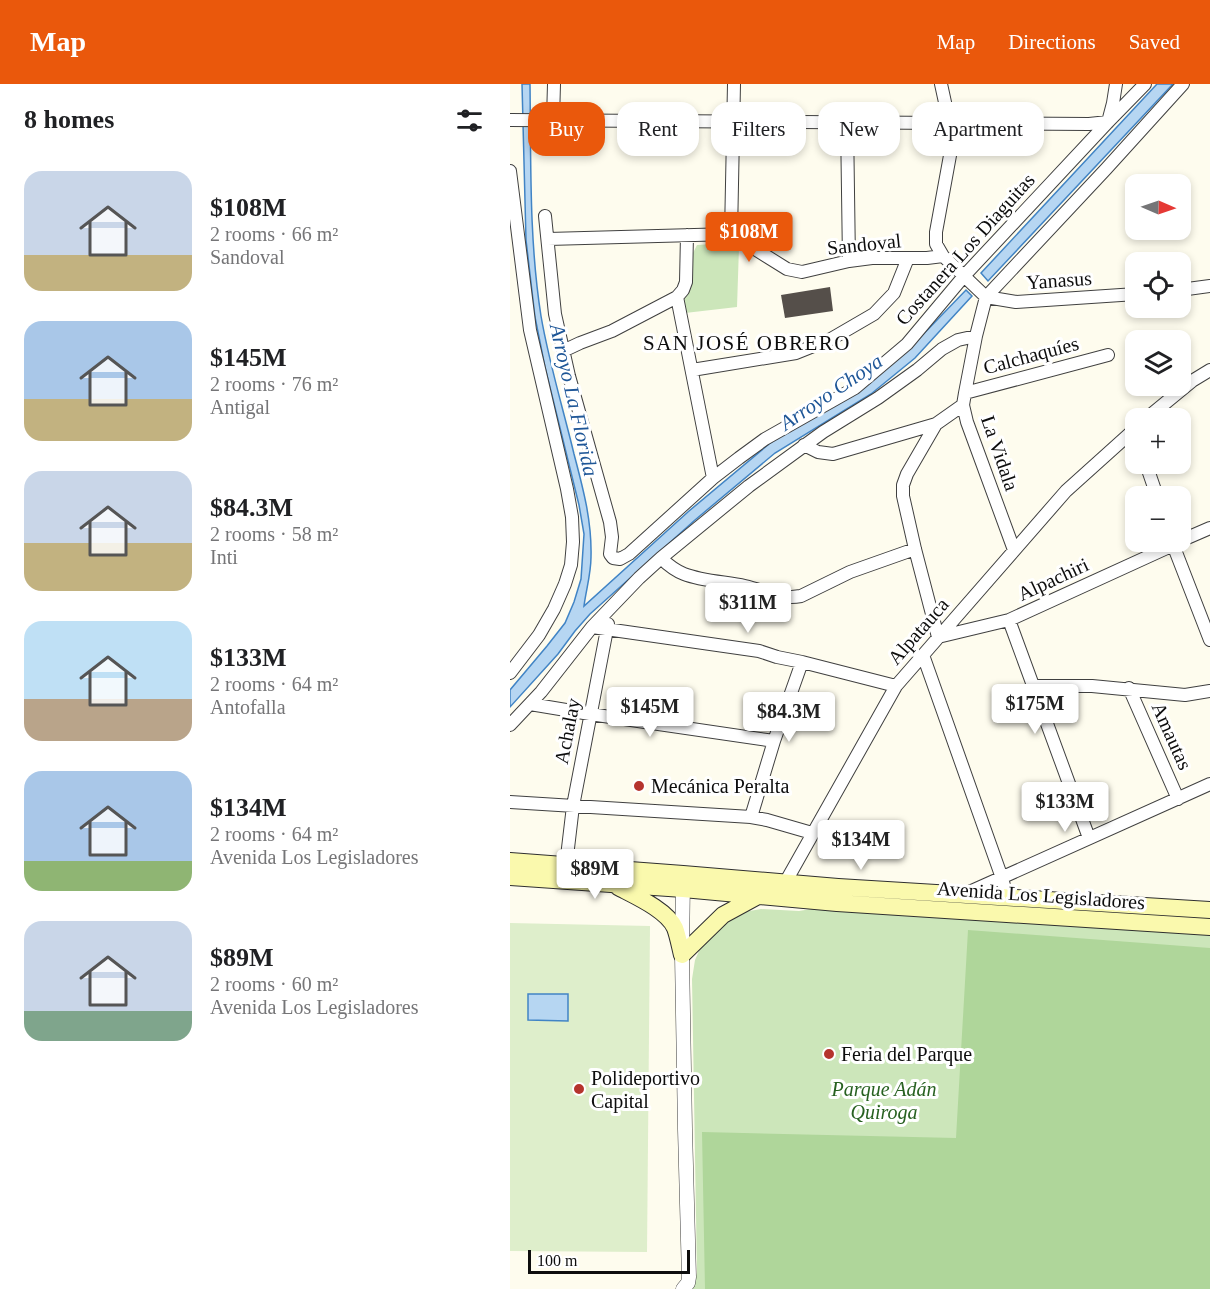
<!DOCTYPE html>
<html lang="en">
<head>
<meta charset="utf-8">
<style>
	body { margin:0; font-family:"Times New Roman",serif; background:#f2f2f2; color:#202124; height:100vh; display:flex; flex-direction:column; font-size:22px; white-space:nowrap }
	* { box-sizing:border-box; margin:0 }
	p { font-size:20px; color:#757577 }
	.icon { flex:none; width:33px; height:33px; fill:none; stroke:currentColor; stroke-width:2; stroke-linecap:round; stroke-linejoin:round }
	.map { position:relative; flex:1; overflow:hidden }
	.side { display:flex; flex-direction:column; background:#fff; width:510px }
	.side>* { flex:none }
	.guide { position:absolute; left:18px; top:18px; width:570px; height:54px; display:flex; gap:12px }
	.needle { width:39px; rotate:92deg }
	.controls { position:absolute; left:615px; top:90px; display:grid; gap:12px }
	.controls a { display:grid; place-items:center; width:66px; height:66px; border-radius:12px; background:#fff; box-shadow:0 3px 9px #0003; font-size:30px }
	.scale { position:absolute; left:18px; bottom:15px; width:162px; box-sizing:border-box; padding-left:6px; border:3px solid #0d0d0d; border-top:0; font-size:16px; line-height:21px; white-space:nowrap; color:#0d0d0d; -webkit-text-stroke:4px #fff; paint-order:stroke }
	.price { position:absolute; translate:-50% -51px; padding:0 14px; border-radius:6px; background:#fff; color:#222; font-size:20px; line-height:39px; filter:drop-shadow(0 2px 3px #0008) }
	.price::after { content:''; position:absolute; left:50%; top:36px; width:18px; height:14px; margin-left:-9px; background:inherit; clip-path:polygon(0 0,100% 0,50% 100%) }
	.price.on { background:#ea580c; color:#fff }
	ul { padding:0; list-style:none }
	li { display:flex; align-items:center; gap:18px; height:150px; padding:0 24px }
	li span { display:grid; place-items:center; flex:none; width:168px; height:120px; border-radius:18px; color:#555 }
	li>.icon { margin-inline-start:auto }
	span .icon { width:72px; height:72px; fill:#fffc; stroke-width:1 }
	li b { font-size:26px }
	h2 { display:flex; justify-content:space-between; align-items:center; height:72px; padding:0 24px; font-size:26px }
	.chip { padding:0 21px; border-radius:18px; background:#fff; box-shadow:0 3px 9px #0003; font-size:21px; line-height:54px }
	.chip.on { background:#ea580c; color:#fff }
	header { display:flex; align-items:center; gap:36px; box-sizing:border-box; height:84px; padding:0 30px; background:#ea580c; color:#fff }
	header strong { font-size:28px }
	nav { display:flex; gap:33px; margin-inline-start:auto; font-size:21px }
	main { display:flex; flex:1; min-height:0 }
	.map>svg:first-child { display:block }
</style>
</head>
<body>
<header>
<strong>Map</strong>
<nav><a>Map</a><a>Directions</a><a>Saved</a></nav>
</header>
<main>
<section class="side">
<h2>8 homes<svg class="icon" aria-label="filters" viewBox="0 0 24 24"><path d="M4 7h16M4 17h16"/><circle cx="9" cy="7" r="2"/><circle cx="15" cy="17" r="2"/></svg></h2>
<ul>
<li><span style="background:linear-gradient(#c9d6e8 70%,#c2b280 0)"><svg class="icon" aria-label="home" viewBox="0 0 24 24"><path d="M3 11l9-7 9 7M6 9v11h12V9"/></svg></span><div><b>$108M</b><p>2 rooms · 66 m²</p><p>Sandoval</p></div></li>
<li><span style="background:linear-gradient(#a9c7e8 65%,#c2b280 0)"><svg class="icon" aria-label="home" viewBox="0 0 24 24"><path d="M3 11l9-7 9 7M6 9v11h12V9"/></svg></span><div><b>$145M</b><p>2 rooms · 76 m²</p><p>Antigal</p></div></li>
<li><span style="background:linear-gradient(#c9d6e8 60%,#c2b280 0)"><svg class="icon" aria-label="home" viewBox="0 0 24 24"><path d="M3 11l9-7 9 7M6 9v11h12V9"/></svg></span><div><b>$84.3M</b><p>2 rooms · 58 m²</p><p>Inti</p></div></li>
<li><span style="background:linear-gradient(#bfe0f5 65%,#b9a48a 0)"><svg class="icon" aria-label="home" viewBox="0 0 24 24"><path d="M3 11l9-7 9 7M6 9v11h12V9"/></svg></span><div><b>$133M</b><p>2 rooms · 64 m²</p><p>Antofalla</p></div></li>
<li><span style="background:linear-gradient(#a9c7e8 75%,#8fb573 0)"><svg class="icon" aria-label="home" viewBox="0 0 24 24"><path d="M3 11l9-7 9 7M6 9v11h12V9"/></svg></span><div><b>$134M</b><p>2 rooms · 64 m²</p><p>Avenida Los Legisladores</p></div></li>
<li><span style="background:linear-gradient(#c9d6e8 75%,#7fa58c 0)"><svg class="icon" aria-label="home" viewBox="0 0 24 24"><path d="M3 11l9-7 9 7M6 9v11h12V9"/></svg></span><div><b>$89M</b><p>2 rooms · 60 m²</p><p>Avenida Los Legisladores</p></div></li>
</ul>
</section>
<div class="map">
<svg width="700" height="1205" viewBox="0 0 700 1205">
	<rect width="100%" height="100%" fill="#fefcee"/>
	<path fill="#cce6ba" d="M218,159L229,163L227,223L175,229L173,213L182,171L187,161Z
		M307,824L700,850V1205H182L187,1189L182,895L185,876L193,858L228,829L251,825L289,827Z"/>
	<path fill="#afd69a" d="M458,846L700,864V1205H195L192,1048L446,1054Z"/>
	<path fill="#deeecb" d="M0,839L140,842L137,1168L0,1167Z"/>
	<path fill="#b6d6f2" stroke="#4184c5" stroke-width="1.5" d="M12,0H20C21,77 19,156 31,232C39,279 53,324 64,370C73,404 82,437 81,473C81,490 76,506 74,522L179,427L259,360L398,266L456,206L462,212L405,274L361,310L265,369L185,436L80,530L65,547L48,570L0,623V606L37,562L55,539L64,518L71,495L74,450L69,421L35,283L25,233L16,156Z
		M647,0H663L478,197L471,189Z
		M18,910H58V937L18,936Z"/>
	<path fill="#554f4a" d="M320,203L323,227L275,234L271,211Z"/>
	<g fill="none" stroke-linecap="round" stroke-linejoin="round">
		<defs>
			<path id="minor" d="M431,0L443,55L426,148V160L433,172L476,213
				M43,35L44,0
				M0,36L579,40L598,38L603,19L606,0
				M337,38L339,177
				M0,87L20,246L57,405L62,433L63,458L61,481L55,500L44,525L29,551L0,589
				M35,132L45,230L59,292L100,438L102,453L100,470L103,474L110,475L119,470L203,394L229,374L255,355L345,304L397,260L454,192L598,38L635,0
				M221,150L224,0
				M177,151L176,198L173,206L167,213L203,394
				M38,155L221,150L277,185L292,188L339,177L362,174H417L433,172
				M670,206L700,202
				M476,213L506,218L626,210
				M53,267L70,259L102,247L167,213
				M182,286L286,269L321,255L364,230L384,209L398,174
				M455,309L598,271
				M453,321L426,340L397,390L393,401V412L405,465L428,553L499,536L670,458
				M637,334L682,297L700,286
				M294,361L308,368L323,370L426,340
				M636,380L647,412
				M670,457L700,444
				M662,458L700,556
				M504,466L457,338L453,321L455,309L466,252L476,213L596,85L673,0
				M151,474C158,481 164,486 174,490C192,497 216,498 235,502C254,506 270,516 291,512L340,488L405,465
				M499,536L579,754
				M82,543L249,567L267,573L292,578L386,602
				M413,571L492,794L497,813
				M524,602H582L675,611L700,607
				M619,604L668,715
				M20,620L80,630L264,657
				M0,641L31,608L82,543L129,494L151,474L239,402L313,348L368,314L407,286L432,265L448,256L466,252
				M0,718L241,733L257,736L302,749
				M241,733L264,657L292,578
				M56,781L63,722L98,540
				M274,804L275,799L386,602L556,407L626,344
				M455,810L700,700"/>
			<path id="tertiary" d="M173,1205L178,1199L179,1193L175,1045L172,871L173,795"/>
			<path id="secondary" d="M0,777L173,790L328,803L700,826
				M0,793L173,805L327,819L700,843
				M108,803C125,812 157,826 165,844C168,852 170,863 172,871L213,831L248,812"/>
		</defs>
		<use href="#minor" stroke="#404040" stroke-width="14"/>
		<use href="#tertiary" stroke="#404040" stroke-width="15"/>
		<use href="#secondary" stroke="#2f2f2f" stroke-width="18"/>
		<use href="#minor" stroke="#fff" stroke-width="12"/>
		<use href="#tertiary" stroke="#fff" stroke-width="14"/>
		<use href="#secondary" stroke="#faf9ad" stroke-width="16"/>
	</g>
	<g fill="#b5342d" stroke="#fff" stroke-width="2">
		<circle cx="129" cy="702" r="6"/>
		<circle cx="319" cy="970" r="6"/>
		<circle cx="69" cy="1005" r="6"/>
	</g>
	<g text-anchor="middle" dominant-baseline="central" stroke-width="6" stroke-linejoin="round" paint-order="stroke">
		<g font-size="20" fill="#0d0d0d" stroke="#fff">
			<text transform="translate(354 160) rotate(-6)">Sandoval</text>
			<text transform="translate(455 165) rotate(-48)">Costanera Los Diaguitas</text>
			<text transform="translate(549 196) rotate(-4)">Yanasus</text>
			<text transform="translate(521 271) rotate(-15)">Calchaquíes</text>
			<text transform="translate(490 369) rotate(71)">La Vidala</text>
			<text transform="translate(543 495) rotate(-25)">Alpachiri</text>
			<text transform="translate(408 547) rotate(-49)">Alpatauca</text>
			<text transform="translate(57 647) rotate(-79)">Achalay</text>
			<text transform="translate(662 652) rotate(66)">Amautas</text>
			<text transform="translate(531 811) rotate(4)">Avenida Los Legisladores</text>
		</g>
		<g font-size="20" fill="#0d0d0d" stroke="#fff" text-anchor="start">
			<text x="141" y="702">Mecánica Peralta</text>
			<text x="331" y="970">Feria del Parque</text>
			<text x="81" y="994">Polideportivo<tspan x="81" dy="23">Capital</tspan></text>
		</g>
		<g font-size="20" font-style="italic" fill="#286121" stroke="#fff">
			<text x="374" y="1005">Parque Adán<tspan x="374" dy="23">Quiroga</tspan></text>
		</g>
		<g font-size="21" letter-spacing="1.5" fill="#0d0d0d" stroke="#fff">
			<text x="237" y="259">SAN JOSÉ OBRERO</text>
		</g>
		<g font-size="21" font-style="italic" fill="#1e5697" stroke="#fff">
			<text transform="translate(321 308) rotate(-34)">Arroyo Choya</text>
			<text transform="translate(64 316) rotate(77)">Arroyo La Florida</text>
		</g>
	</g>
</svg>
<div class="controls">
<a><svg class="needle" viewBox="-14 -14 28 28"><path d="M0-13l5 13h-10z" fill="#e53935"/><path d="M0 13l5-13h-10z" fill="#757577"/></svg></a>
<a><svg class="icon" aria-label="locate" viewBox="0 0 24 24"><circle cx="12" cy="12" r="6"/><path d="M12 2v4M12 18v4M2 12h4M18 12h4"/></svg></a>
<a><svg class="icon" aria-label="layers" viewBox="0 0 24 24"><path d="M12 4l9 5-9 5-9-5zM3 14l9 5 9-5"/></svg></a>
<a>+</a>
<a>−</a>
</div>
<div class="scale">100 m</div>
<b class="price on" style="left:239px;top:179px">$108M</b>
<b class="price" style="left:238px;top:550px">$311M</b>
<b class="price" style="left:525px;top:651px">$175M</b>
<b class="price" style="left:140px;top:654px">$145M</b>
<b class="price" style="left:279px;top:659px">$84.3M</b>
<b class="price" style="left:555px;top:749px">$133M</b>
<b class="price" style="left:351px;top:787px">$134M</b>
<b class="price" style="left:85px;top:816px">$89M</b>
<div class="guide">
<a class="chip on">Buy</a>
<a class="chip">Rent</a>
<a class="chip">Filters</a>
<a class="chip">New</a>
<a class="chip">Apartment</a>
</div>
</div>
</main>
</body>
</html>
